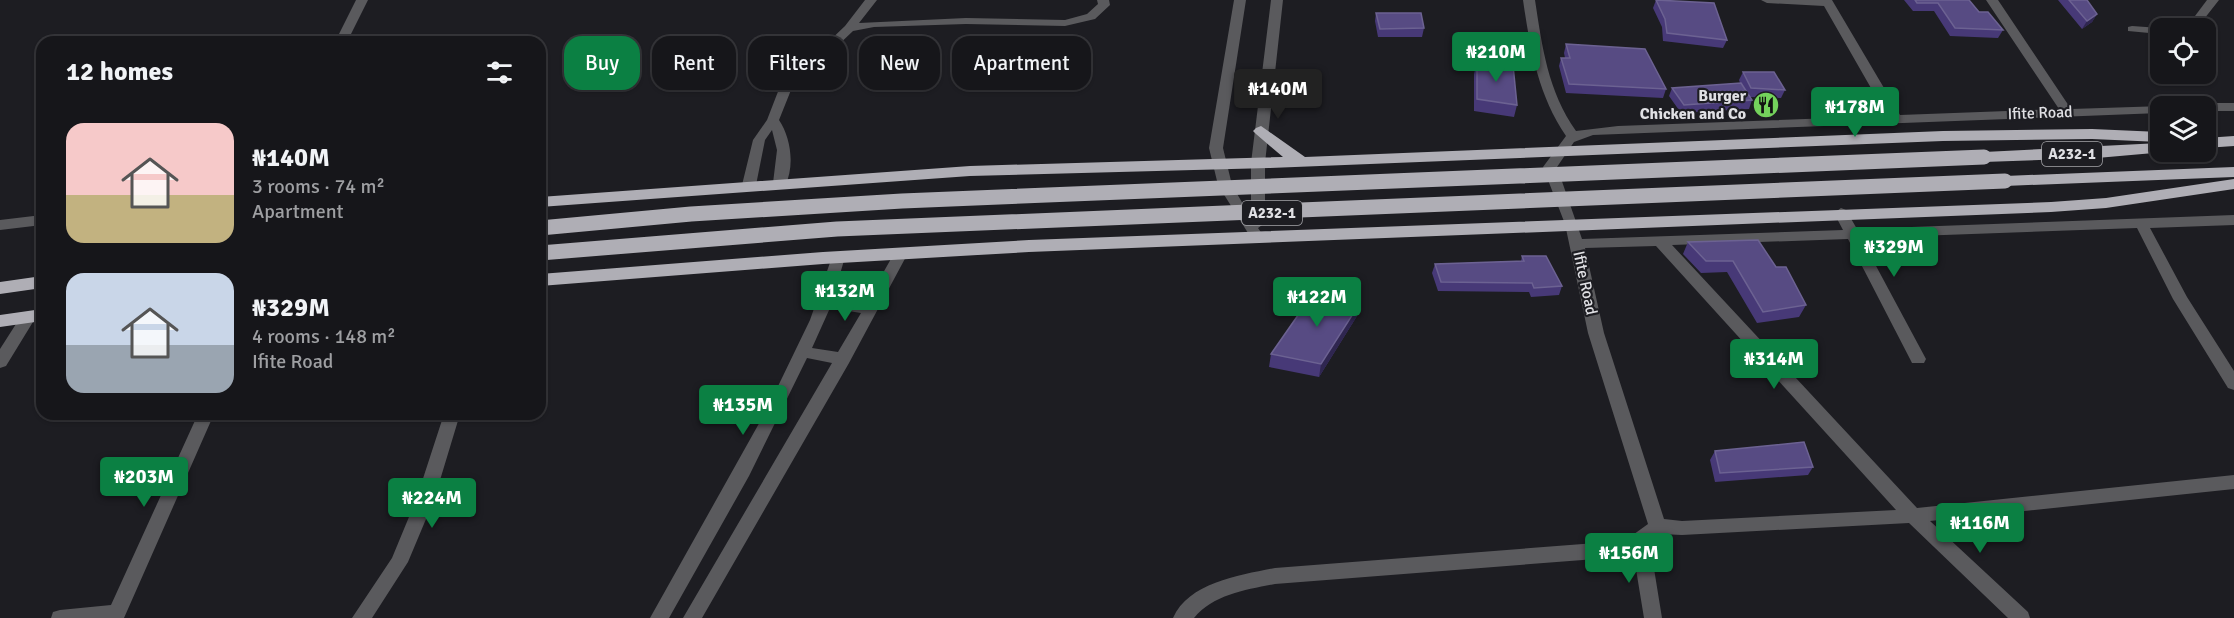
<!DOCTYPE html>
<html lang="en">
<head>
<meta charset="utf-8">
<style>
	body { margin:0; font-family:Signika,sans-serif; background:#1f1f23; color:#f1f3f6; height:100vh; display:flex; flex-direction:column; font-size:22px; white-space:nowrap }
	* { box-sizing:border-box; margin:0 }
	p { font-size:20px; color:#9e9fa2 }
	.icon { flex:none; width:33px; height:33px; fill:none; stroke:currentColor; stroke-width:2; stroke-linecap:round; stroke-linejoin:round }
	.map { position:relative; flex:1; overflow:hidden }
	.panel { position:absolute; left:36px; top:36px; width:510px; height:384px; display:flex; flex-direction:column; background:#16161a; border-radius:18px; box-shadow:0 2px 4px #0004,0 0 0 2px #353539 }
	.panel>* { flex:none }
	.banner { position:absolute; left:564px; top:36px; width:570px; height:54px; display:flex; gap:12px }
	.controls { position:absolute; left:2150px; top:18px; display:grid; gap:12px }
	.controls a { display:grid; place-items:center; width:66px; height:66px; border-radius:12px; background:#16161a; box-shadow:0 2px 4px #0004,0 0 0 2px #353539; font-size:30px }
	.price { position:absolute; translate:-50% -51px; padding:0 14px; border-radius:6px; background:#0b8043; color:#fff; font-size:20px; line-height:39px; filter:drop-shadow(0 2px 3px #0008) }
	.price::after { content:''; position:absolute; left:50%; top:36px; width:18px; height:14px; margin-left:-9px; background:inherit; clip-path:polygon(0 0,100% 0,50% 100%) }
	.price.active { background:#222; color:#fff }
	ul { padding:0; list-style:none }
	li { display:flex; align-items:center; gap:18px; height:150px; padding:0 30px }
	li span { display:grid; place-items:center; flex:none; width:168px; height:120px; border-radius:18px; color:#555 }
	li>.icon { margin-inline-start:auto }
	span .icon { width:72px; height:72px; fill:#fffc; stroke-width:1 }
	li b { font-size:26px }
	h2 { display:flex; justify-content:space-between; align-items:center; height:72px; padding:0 30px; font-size:26px }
	.pill { padding:0 21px; border-radius:18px; background:#16161a; box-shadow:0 2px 4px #0004,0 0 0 2px #353539; font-size:21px; line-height:54px }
	.pill.active { background:#0b8043; color:#fff }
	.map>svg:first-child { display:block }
</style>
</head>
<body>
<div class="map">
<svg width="2234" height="618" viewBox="0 0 2234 618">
	<rect width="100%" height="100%" fill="#1d1d22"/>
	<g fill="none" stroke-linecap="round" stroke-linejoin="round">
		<path fill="#5a5a5d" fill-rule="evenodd" d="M356,0H368L347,42H335Z
			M865,0H877L859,23L966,18L1065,20L1087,14L1098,4L1097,0H1109L1110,5L1095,19L1065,26L966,24L874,27L853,31L791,90L779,120C791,138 795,166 785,186H775L773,183L777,150L772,130L765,140L756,185L754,188H744L742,185L753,140L767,120L779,89L845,26Z
			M1234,0H1246L1223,148L1232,185L1251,218V163L1271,0H1283L1265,163V223L1258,228L1265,238L1258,243L1253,241L1218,185L1209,148Z
			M1523,0H1535C1542,46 1548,92 1576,131L1618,126L1887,116L1824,6L1767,3L1761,0H1832L1900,115L2059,109L1986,0H1998L2071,109L2164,106H2160V113L1593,135L1574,142L1557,167L1582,239L1843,230L1834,213L1841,208L1846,210L1857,229L2234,215V225L2150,228L2187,297L2234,371V390L2228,388L2173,299L2137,228L1861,238L1926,359L1924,363H1912L1910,359L1848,239L1672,245L1917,508L2234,475V489L1930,521L2028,612L2030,618H2008L1909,523L1682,535L1661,534L1650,544L1662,618H1644L1633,551L1609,558L1275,584C1246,590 1214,594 1194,618H1173C1189,582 1241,575 1275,568L1609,542L1630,537L1648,524L1588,333L1565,224L1543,167L1566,136C1538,95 1530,48 1523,0ZM1656,246L1896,510L1682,521L1664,519L1604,333L1585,248Z
			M2207,0H2219L2197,28H2186Z
			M2132,26L2160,28H2164H2160V34L2128,31V27Z
			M2205,103H2234V111H2205V106H2199Z
			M42,215V225L0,230V220Z
			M901,248L908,253L849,363L702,618H683L832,363L807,358L749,476L669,618H650L766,411L810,320L833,254H843L845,257L833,298L866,303L896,250ZM830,308L861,313L838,352L812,348Z
			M28,312L36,317L6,366L0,368V349L23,313Z
			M198,414H214L124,618H51L53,612L60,610L111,605Z
			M444,414H460L434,500L408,562L372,618H352L392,558L416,500Z"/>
		<path fill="#afaeb5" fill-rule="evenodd" d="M1261,126L1305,157L1943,131L2092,129L2160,132V142L2092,139L1943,141L1269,168L970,176L540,207V197L970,166L1283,157L1256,134L1253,131L1256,128Z
			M2234,136V146L2205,148V138Z
			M2160,143V152H2165L2097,158L1984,162L1976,157L1984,152Z
			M2234,167V177L2005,186L1997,181L2005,176Z
			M2234,179V189L2106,208L2051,212L1029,252L823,264L540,286V274L823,252L1029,240L2051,202L2106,198Z
			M42,276V288L0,294V282Z
			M42,309V321L0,327V315Z"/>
		<path stroke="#afaeb5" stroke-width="15" d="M540,228L691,214L902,201L1984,157
			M540,253L837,229L2005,181"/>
	</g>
	<path fill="#473977" d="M1656,0L1727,40L1723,48L1663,41L1662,27L1653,8Z
		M1904,0H1969L1979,12L2003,30L1998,38L1950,36L1934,11H1913Z
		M2058,0H2087L2097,14L2092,22L2082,29Z
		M1376,13L1424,28L1422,37H1378L1375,21Z
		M1566,44L1666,89L1663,98L1566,93L1559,66L1561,58H1565L1564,53Z
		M1477,61L1517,105L1514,117L1474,111V74Z
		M1743,72L1785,90L1781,98L1750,97L1752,100L1749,109L1681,113L1669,96L1672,88L1740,83L1739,80Z
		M1688,242L1776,267L1806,305L1799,317L1757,323L1727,272L1701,273L1683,254Z
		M1522,256L1562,286L1559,295L1531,297L1529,292L1438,291L1432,273L1435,264L1521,261Z
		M1357,316L1319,377L1269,367L1271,354Z
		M1715,451L1813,467L1808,475L1715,482L1710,460Z"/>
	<path fill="#2f2650" d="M2097,14L2092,22L2082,29L2087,21Z
		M1360,303L1357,316L1319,377L1321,364Z"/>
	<path fill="#574b83" stroke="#6c6292" stroke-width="1.5" d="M1656,0L1714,3L1727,40L1667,33L1665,19Z
		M1915,0H1969L1979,12H1988L2003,30L1955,28L1938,3H1917Z
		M2069,0H2087L2097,14L2087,21Z
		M1376,13H1421L1424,28L1380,29Z
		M1566,44L1645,49L1666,89L1569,84L1561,58H1570Z
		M1477,61L1513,65L1517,105L1477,99Z
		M1743,72H1774L1785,90L1751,88Z
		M1741,83L1752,100L1684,105L1672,88Z
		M1758,240L1776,267H1786L1806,305L1763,312L1733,261H1706L1688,242Z
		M1522,256H1546L1562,286L1534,288L1532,283L1441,282L1435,264L1524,261Z
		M1317,288L1360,303L1321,364L1271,354Z
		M1804,442L1813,467L1720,473L1715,451Z"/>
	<defs>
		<symbol id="restaurant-disc" viewBox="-11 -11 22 22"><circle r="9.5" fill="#74d25c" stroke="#1d1d22"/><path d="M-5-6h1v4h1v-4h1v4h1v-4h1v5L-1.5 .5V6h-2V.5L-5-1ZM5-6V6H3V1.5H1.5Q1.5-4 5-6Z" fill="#111"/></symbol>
	</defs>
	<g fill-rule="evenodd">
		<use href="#restaurant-disc" x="1751" y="90" width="30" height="30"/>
	</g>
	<g text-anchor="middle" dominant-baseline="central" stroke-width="4.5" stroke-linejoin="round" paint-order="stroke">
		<g fill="#1d1d22" stroke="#a6a6aa" stroke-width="1.5">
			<rect x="2042" y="142" width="60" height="24" rx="4.5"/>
			<rect x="1242" y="201" width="60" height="24" rx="4.5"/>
		</g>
		<g font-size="15" font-weight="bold" fill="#e0e0e4">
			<text x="2072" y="154">A232-1</text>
			<text x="1272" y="213">A232-1</text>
		</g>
		<g font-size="16" font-weight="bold" fill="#e0e0e4" stroke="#1d1d22" text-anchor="end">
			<text x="1746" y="96">Burger<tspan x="1746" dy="18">Chicken and Co</tspan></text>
		</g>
		<g font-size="16" fill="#e0e0e4" stroke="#1d1d22">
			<text transform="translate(2040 113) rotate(-2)">Ifite Road</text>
			<text transform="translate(1585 283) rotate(78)">Ifite Road</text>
		</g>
	</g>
</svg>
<div class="controls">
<a><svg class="icon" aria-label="locate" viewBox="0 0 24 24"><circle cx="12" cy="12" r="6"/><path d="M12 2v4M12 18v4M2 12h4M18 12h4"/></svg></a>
<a><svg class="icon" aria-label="layers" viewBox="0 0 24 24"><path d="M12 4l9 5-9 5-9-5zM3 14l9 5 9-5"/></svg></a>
</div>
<b class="price" style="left:1496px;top:83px">₦210M</b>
<b class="price active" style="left:1278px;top:120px">₦140M</b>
<b class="price" style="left:1855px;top:138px">₦178M</b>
<b class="price" style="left:1894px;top:278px">₦329M</b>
<b class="price" style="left:845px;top:322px">₦132M</b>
<b class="price" style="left:1317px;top:328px">₦122M</b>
<b class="price" style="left:1774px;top:390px">₦314M</b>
<b class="price" style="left:743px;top:436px">₦135M</b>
<b class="price" style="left:144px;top:508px">₦203M</b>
<b class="price" style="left:432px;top:529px">₦224M</b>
<b class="price" style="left:1980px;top:554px">₦116M</b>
<b class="price" style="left:1629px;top:584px">₦156M</b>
<div class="banner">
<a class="pill active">Buy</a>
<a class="pill">Rent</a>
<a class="pill">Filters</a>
<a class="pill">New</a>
<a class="pill">Apartment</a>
</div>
<section class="panel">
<h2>12 homes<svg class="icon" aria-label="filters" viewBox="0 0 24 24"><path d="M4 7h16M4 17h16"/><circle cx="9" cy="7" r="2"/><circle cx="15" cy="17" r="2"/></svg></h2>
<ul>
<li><span style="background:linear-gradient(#f6c9c9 60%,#c2b280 0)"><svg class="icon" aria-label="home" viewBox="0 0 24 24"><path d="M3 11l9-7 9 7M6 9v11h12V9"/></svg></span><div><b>₦140M</b><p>3 rooms · 74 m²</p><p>Apartment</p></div></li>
<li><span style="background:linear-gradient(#c9d6e8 60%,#9aa5b1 0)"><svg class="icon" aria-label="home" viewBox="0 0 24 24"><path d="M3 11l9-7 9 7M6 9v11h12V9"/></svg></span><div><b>₦329M</b><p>4 rooms · 148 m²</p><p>Ifite Road</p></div></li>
</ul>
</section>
</div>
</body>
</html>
